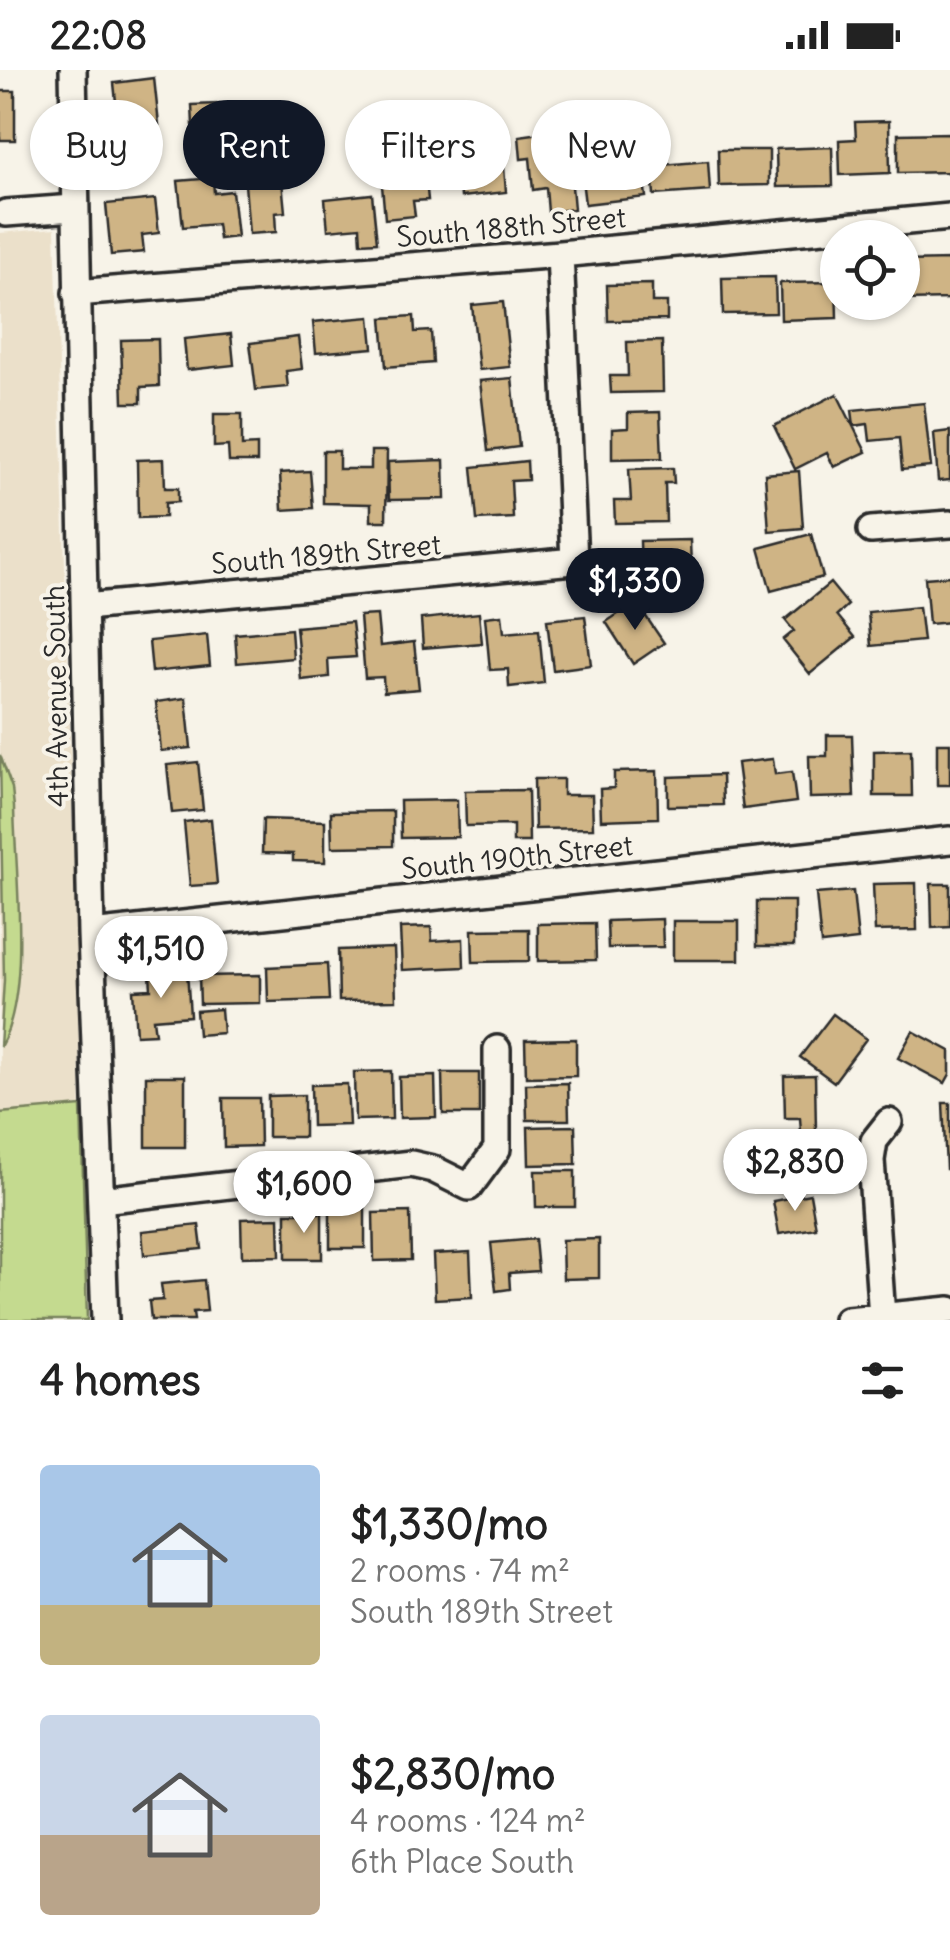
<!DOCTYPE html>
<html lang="en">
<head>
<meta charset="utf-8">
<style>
	body { margin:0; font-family:Delius,sans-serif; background:#f2f2f2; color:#222; height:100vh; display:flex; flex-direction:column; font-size:38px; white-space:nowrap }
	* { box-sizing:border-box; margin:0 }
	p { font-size:32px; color:#767676 }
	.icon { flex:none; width:55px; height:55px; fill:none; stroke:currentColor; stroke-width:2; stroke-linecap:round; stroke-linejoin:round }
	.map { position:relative; height:1250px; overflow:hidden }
	.panel { display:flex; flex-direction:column; background:#fff; flex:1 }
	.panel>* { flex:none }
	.top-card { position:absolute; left:30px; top:30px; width:890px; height:90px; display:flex; gap:20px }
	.controls { position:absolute; left:820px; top:150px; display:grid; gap:20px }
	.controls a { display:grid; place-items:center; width:100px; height:100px; border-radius:50%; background:#fff; box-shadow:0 2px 8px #0004; font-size:50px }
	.price { position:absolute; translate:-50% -85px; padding:0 22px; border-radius:35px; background:#fff; color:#222; font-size:32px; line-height:65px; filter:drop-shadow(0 2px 5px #0008) }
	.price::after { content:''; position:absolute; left:50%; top:60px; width:30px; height:22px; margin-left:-15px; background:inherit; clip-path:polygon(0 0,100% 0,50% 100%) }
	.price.selected { background:#111827; color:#fff }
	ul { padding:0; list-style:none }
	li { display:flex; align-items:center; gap:30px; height:250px; padding:0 40px }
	li span { display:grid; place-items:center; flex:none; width:280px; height:200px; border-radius:10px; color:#555 }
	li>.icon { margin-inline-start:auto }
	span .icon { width:120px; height:120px; fill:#fffc; stroke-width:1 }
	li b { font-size:42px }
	h2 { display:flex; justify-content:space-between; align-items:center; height:120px; padding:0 40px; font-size:42px }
	.pill { padding:0 35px; border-radius:45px; background:#fff; box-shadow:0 2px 8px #0004; font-size:35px; line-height:90px }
	.pill.selected { background:#111827; color:#fff }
	.status { display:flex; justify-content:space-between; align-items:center; height:70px; padding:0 50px; background:#fff; direction:ltr }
	.status svg { height:28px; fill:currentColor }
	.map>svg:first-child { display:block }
</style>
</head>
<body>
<div class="status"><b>22:08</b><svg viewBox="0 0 49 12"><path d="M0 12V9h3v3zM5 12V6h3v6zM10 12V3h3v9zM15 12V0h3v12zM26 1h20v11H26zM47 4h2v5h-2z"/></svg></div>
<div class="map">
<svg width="950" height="1250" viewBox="0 0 950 1250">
	<rect width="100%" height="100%" fill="#f7f3e8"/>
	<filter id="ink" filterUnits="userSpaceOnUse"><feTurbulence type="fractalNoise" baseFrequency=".01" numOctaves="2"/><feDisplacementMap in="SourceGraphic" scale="20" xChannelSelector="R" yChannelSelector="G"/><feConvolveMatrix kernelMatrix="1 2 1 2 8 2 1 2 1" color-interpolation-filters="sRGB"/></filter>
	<g filter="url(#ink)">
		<path fill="#ebe0ca" d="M55,158L87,1250H0V163Z"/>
		<path fill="#c4da8f" stroke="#78825d" stroke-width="2.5" d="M0,685L12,718L14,737C15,802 32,923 0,977L4,910Z
			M81,1036L87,1250H0V1043Z"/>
		<path fill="#cfb485" stroke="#2b2b2b" stroke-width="2.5" d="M154,8L159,55L119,60L114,13Z
			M0,21H15V70H0Z
			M219,34L220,54L193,55L192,35Z
			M889,51L890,103L840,105L839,70L856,69L855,52Z
			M541,63L543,84L569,82L574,139L548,142L546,118L533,120L530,88L521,89L519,66Z
			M950,63V102L898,103V64Z
			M832,77L833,116L777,117L776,79Z
			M718,80H769V115L719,116Z
			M503,85L506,122L461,127L457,90Z
			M708,91L710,121L654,125L652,96Z
			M642,94L646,127L585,134L581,101Z
			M425,100L428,130L413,131L415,146L385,149L381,104Z
			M213,108L214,123L232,121L237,167L219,169L217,154L183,157L178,111Z
			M282,111L285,142L275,143L276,162L249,164L245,114Z
			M372,124L377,172L361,173L360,157L328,160L325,129Z
			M155,129L159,163L142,165L144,182L111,185L106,134Z
			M950,190V229L902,230V191Z
			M775,207L776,243L723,244L722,208Z
			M836,212L837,248L781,250L780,213Z
			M652,214V232H667V250L608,251L607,215Z
			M503,232L510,297L479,300L472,235Z
			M414,246L415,262L431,261L433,293L386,297L382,248Z
			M370,247L373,278L316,283L313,252Z
			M231,264L234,295L187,300L184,269Z
			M298,267L302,299L286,301L288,317L256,320L250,273Z
			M158,269L159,316L141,317V333H123L121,270Z
			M662,271L663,322L611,323L610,306H628L627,272Z
			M512,308L519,377L488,381L480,311Z
			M837,324L866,382L834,397L827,383L795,399L774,356Z
			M924,333L931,397L902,400L899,368L870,371L868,354L854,356L852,340Z
			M660,342L662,388L612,389V359L628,358V343Z
			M214,344H242V376L257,375V392H229L228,376L214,377Z
			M950,361V410L938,411L934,363Z
			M323,381H339V399H371V381H387L386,451H371V434L323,433Z
			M164,389L165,418H178V432L165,433V447L138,448L137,390Z
			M444,390L445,429L389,430L388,392Z
			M527,391L528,410L511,411L513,448L477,450L472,397Z
			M673,398L674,413H665L666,452L615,453L614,431H631L629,399Z
			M310,401L313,438L282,440L280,403Z
			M799,401L803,458L769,461L765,404Z
			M811,464L823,507L771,521L759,478Z
			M690,470L691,498L641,499L640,471Z
			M950,506V552L929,554L925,508Z
			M830,513L848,535L837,545L855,567L810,604L783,570L794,561L785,550Z
			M636,532L664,573L633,594L606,552Z
			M919,537L923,571L871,576L868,542Z
			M479,543L482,573L423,578L421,549Z
			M377,545L380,576L414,572L419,619L384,622L383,607L365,608L360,546Z
			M502,545L504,563L539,560L544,613L509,617L508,599L490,600L485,547Z
			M585,546L591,595L553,600L547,550Z
			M352,552L356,587L328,589L329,607L301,610L296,557Z
			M291,559L293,588L237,593L235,564Z
			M207,565L210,596L152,602L149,571Z
			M186,628L191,678L161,681L156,632Z
			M827,665H852L854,727L810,728L809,686H827Z
			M937,673H950V715H937Z
			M911,680L912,726H874V681Z
			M773,689L775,704L792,702L796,732L743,739L737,693Z
			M198,692L203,740L172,743L167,695Z
			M657,701L658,748L601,750L600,719L614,718V702Z
			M722,705L723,735L668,736V707Z
			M534,709H563V725H592L593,758L535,759Z
			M528,720L529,772H513V755L466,756L465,721Z
			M457,730L458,767L401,768L400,731Z
			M393,741V776L332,777L331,742Z
			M211,749L217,814L190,816L184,752Z
			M263,749L325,751V792L293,791V784L262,783Z
			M916,813L917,860L875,861L873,814Z
			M931,814H950V857L932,858Z
			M853,821L858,870L821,874L816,824Z
			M757,831H794V876H757Z
			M662,849L663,877L608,878L607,851Z
			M673,851H739V890H673Z
			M595,853L596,890L538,891V854Z
			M431,857L432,871L463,869L464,897L402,900L400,858Z
			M529,859V891L473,892L472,860Z
			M394,878L396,930L339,931L338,880Z
			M327,894L329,930L268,932L267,897Z
			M187,901L190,946L153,949L155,964L136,965L133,920L151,919L150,904Z
			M260,905V933L200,934L199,906Z
			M221,939L223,963L198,965L196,941Z
			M833,944L866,969L834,1012L800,987Z
			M913,961L950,981V1004L945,1013L898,988Z
			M576,969V1006L526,1007L525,970Z
			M391,1001L392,1049L355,1050L354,1002Z
			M442,1003H479V1044H443Z
			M815,1005L816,1062H801L800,1048H785L784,1006Z
			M146,1006H185V1077H146Z
			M435,1006L436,1047L400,1048L399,1007Z
			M568,1013L569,1050H527L526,1014Z
			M347,1014L349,1055L312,1056L311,1015Z
			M304,1025V1067H268V1026Z
			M223,1028H259L260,1076L224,1077Z
			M943,1033H950V1099H946Z
			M575,1056L576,1094L529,1095L528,1057Z
			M535,1101H575V1137H536Z
			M810,1124L816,1158L779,1164L773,1131Z
			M330,1138H365V1178H330Z
			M410,1142L411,1190L374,1191L373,1143Z
			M286,1143H322V1189H286Z
			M279,1148L280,1186L242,1187L241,1149Z
			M199,1155L202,1179L144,1185L142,1161Z
			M535,1169L538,1201L509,1203L510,1219L496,1221L491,1173Z
			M599,1169V1208L563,1209L562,1170Z
			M470,1182L472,1227L435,1229L433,1184Z
			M204,1210L207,1241L193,1242L194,1250H151L149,1231L163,1230L161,1214Z"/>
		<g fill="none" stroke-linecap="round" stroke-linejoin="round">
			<defs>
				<path id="minor" d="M73,0L91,864L105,1250
					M6,143L74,138
					M76,223L560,184L950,147
					M871,460L950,454
					M85,537L574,491L560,184
					M91,864L950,770
					M101,1130L411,1094L433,1099L469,1117L497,1079V979
					M882,1247L871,1090L874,1071L889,1052
					M847,1250L950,1240"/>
			</defs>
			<use href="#minor" stroke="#2b2b2b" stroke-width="32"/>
			<use href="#minor" stroke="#f7f3e8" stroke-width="25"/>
		</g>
	</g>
	<g text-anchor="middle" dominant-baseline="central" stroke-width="8" stroke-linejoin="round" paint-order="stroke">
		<g font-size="28" fill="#2b2b2b" stroke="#f7f3e8">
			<text transform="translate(511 157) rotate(-5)">South 188th Street</text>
			<text transform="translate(326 484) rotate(-5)">South 189th Street</text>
			<text transform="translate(56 626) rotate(-91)">4th Avenue South</text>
			<text transform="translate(517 787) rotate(-6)">South 190th Street</text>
		</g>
	</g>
</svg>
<div class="controls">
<a><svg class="icon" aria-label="locate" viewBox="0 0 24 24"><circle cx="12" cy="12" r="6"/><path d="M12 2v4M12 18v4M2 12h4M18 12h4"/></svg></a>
</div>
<b class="price selected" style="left:635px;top:563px">$1,330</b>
<b class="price" style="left:161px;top:931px">$1,510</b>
<b class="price" style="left:795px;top:1144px">$2,830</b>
<b class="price" style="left:304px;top:1166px">$1,600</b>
<div class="top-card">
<a class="pill">Buy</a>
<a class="pill selected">Rent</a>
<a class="pill">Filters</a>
<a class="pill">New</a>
</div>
</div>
<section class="panel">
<h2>4 homes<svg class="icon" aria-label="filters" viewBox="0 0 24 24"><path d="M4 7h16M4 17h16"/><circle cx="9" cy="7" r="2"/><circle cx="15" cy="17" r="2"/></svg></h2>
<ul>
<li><span style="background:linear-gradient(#a9c7e8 70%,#c2b280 0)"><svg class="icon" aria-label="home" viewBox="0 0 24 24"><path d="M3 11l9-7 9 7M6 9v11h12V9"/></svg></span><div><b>$1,330/mo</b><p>2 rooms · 74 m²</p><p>South 189th Street</p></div></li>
<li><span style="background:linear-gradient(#c9d6e8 60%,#b9a48a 0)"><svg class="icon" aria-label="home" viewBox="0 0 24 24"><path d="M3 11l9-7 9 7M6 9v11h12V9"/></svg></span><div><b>$2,830/mo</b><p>4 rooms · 124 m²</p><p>6th Place South</p></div></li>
</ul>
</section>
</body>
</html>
